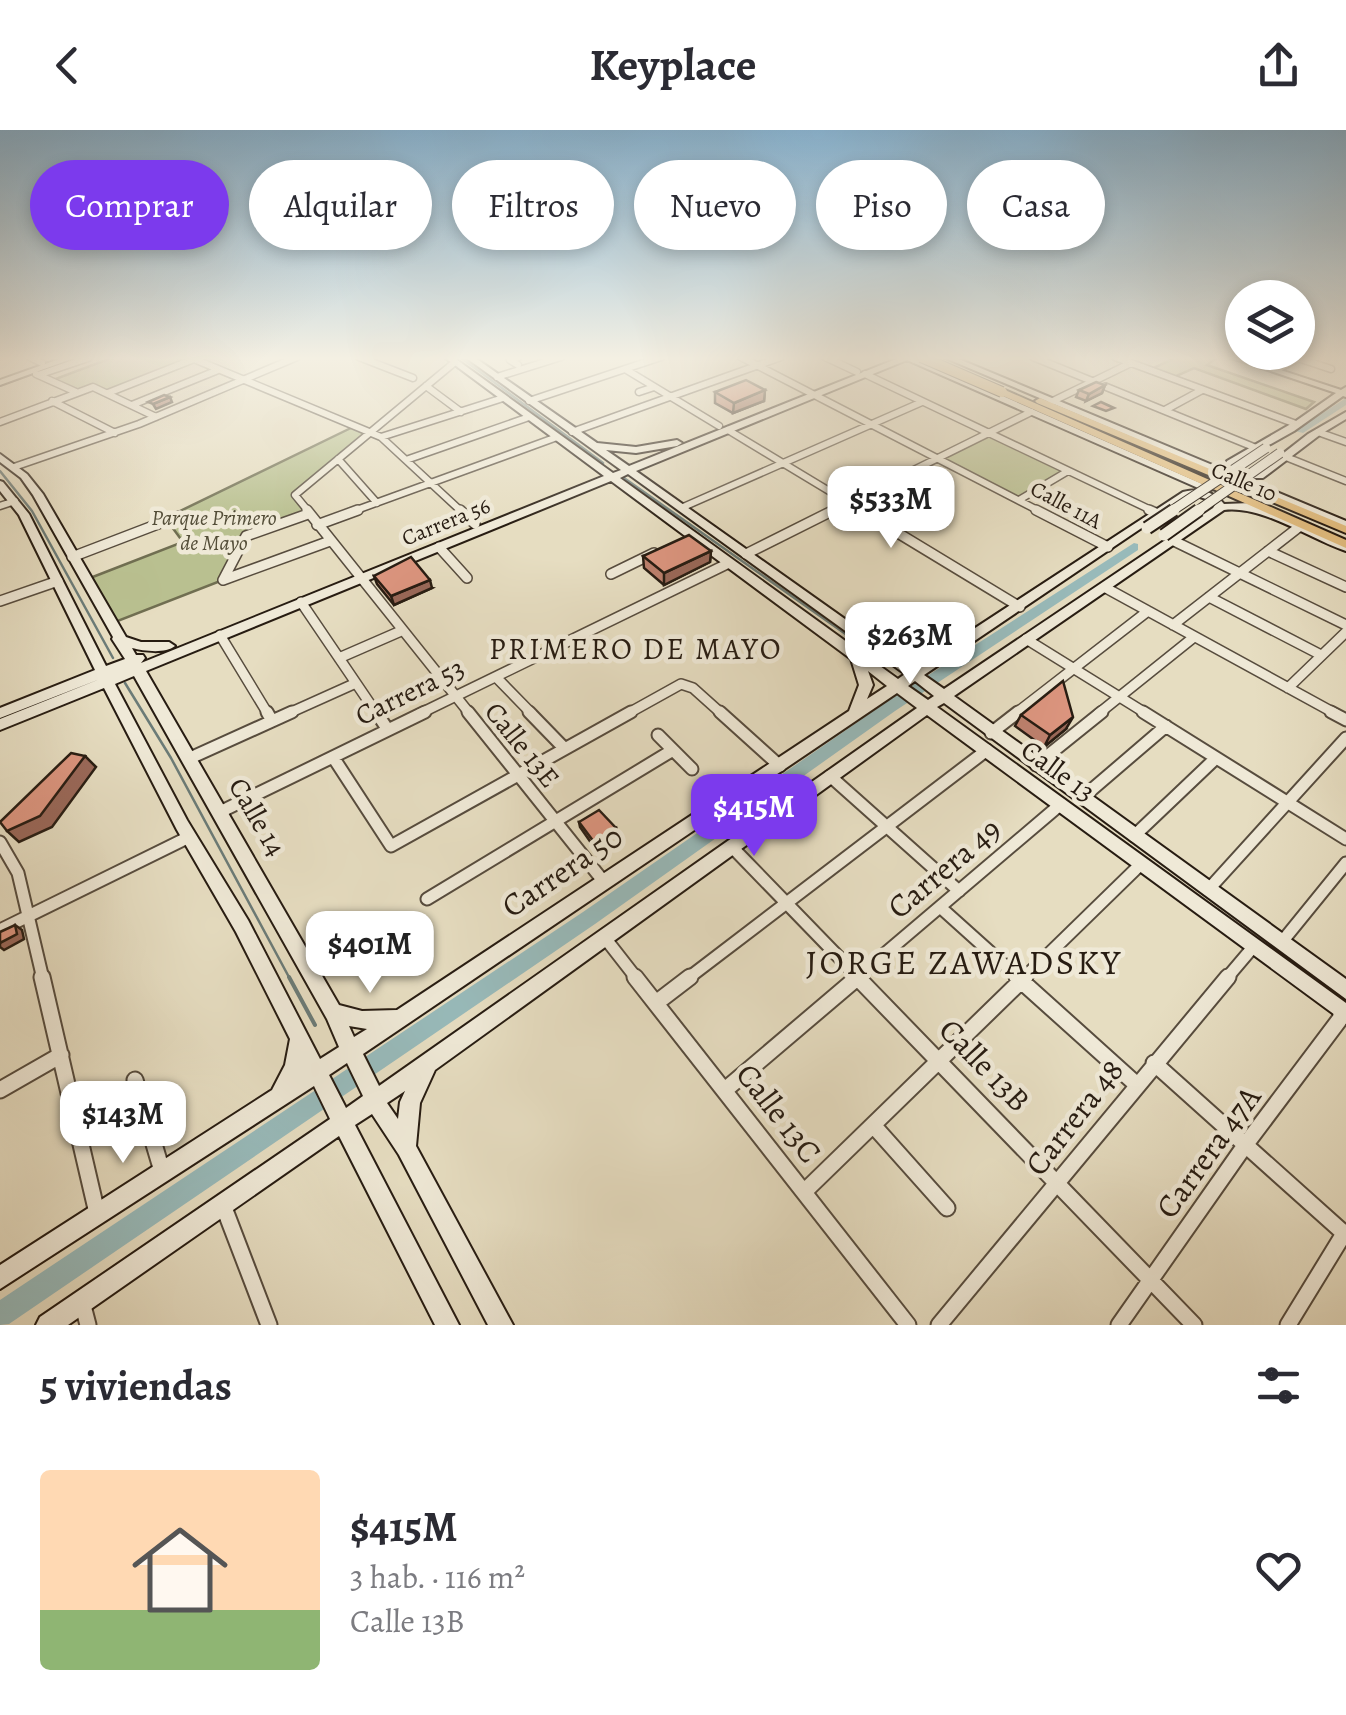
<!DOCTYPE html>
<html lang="es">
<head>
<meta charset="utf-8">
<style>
	body { margin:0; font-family:Alegreya,serif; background:#f7f7f7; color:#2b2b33; height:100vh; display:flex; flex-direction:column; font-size:38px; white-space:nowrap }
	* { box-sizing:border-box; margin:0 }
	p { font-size:32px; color:#7c7c81 }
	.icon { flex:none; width:55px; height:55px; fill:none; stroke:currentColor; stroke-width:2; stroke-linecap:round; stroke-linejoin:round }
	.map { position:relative; height:1195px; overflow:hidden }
	.details { display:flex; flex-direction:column; background:#fff; flex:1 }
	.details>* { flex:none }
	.hud { position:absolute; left:30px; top:30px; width:1288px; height:90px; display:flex; gap:20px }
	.tools { position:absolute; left:1225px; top:150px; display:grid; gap:20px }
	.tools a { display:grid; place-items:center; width:90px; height:90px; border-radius:50%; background:#fff; box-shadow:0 5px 15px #0003; font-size:50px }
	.price { position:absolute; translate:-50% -85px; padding:0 22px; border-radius:20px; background:#fff; color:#222; font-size:32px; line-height:65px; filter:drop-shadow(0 2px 5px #0008) }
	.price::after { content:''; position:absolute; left:50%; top:60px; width:30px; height:22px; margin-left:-15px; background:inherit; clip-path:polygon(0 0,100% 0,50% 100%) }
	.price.selected { background:#7c3aed; color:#fff }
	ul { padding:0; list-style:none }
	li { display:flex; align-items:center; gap:30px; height:250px; padding:0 40px }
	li+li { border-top:2px solid #e1e1e2 }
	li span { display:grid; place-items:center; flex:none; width:280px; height:200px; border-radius:10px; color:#555 }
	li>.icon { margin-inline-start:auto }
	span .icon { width:120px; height:120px; fill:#fffc; stroke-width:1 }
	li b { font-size:42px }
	h2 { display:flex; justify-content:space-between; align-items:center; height:120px; padding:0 40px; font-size:42px }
	.chip { padding:0 35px; border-radius:45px; background:#fff; box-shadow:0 5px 15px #0003; font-size:35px; line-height:90px }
	.chip.selected { background:#7c3aed; color:#fff }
	header { display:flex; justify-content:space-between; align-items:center; height:130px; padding:0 40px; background:#fff; font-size:45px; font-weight:700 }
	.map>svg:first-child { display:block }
</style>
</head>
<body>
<header><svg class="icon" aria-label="back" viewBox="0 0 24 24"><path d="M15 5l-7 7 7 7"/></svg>Keyplace<svg class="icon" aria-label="share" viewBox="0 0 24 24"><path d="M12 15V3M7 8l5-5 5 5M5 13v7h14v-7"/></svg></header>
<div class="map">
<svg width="1346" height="1195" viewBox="0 0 1346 1195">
	<rect width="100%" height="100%" fill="#e6ddc1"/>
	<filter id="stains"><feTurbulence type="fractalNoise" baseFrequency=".002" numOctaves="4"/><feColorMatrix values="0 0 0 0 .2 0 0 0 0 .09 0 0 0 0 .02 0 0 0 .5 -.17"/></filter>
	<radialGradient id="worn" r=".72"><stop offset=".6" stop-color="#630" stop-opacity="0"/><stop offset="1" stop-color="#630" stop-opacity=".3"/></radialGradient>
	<path fill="#b9c090" stroke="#706e51" stroke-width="2.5" d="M114,227H199L108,263L97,258L76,262L50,251Z
		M1177,227H1218L1207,235L1314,272L1306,279L1194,238L1172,248L1149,240Z
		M355,296L371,302L295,364L308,384L246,406L223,450L110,494L85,450L183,412L169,393L176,383Z
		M988,304L1068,341L1019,370L938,330Z"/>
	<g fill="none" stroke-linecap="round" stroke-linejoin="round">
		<path stroke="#6b7b77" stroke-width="2.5" d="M460,227L603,333
			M1121,311L1167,329
			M0,341L32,381L113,528
			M624,348L884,531
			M125,553L171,628L290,849"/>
		<path stroke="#6b7b77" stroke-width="4" d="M289,847L315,895"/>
		<path fill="#98baba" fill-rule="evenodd" d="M1346,268V275L1303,303L1295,301Z
			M1134,413L1138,414V420L895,581L595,794L9,1194L0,1195V1170L583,782L885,573Z"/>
		<defs>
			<path id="street-far3" d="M30,227L42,233
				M359,227L413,248
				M741,227L1041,382
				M825,227L857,242
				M1033,227L1256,318
				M1115,227L1296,294
				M1298,228L1331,239
				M518,235L510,230L519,227
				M1280,238L1300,227
				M625,239L719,296
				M36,244L76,262
				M865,244L1155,382
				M38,245L88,228
				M497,247L561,227
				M426,256L461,282
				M639,262L654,257
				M108,263L194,229L381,307L462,382
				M52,271L115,303
				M529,271L661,227
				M1051,272L1131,233
				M132,275L218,240
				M1165,280L1202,260
				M0,292L93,257L156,287
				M728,300L864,382
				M572,302L781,227
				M1318,302L1346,312
				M381,307L503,268
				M1286,327L1346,351
				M338,329L377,373
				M406,330L529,287
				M14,337L139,294L297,227
				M1019,370L1068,341
				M0,376L15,371
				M681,378L922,272
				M309,382L295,365L455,232
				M351,382L557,307
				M829,382L1031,282"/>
			<path id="street-far2" d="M307,380L470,584
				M460,380L475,394
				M860,380L1020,477
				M1036,380L1108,417
				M1149,380L1158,384
				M317,395L358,380
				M1172,410L1346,495
				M439,417L467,448
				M1268,421L1346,457
				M746,424L834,380
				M72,427L179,386
				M611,444L654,423
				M223,450L246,406L308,384
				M223,450L330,411
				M1106,458L1336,584
				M1209,467L1321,525
				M0,471L58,451
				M301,472L377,584
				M1173,495L1299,397
				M220,505L268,584
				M1026,509L1147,584
				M339,528L401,501
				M496,547L532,584
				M1288,558L1346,502
				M287,584L356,553
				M419,584L729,433
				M627,584L681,554L693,558L722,584
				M1015,584L1148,481
				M1098,584L1194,507"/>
			<path id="street-far1" d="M267,582L272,591
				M376,582L388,600
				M468,582L604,752
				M529,582L564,618
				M720,582L780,636
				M1143,582L1346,709
				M1331,582L1346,590
				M991,603L1018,582
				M658,605L692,639
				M333,627L391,716L631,582
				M188,629L292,582
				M1036,635L1102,582
				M830,646L959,761
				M1082,668L1166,596
				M220,682L425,582
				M1134,706L1216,628
				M0,712L18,743L43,849
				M732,717L860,849
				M1208,760L1346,608
				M427,769L673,620
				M940,777L1020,849
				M0,800L189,707
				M605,808L637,849
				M1281,813L1346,733
				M687,849L987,620
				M855,849L1061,674
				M1023,849L1142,733
				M1226,849L1254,816"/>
			<path id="street" d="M42,847L97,1083
				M635,847L908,1195
				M857,847L1194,1195
				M1017,847L1137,955
				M656,873L690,847
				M1154,933L1346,1105
				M135,950L162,1041
				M0,960L61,925
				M725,960L858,847
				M873,995L947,1078
				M805,1061L1025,847
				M223,1075L269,1195
				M82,1172L88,1195
				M939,1195L1228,847
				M1119,1195L1246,1014L1340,889L1342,881
				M1288,1195L1345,1102"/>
			<path id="secondary" d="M65,227H77L0,255V250Z
				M444,227H453L613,343L621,340L465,227H474L597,313L636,317L677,310L682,313L677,316L636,323L606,320L629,336L901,227H914L1214,359L1205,361L907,230L636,341L914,538L1183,362C1199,358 1213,361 1224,374L1251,373L1346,414V421C1309,409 1263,375 1224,380L954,566L1346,849V869L944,573L937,577L1346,873V893L927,585L435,940L420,973L416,1016L513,1195H488L399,1025L372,984L355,995L459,1195H435L339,1006L68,1195H36L40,1187L330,989L314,956L0,1159V1135L272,960L285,935L290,909L236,802L177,700L104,558L0,600V589L100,549L0,588V578L95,540L19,385L0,361V351L3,352L29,384L106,536L125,529L112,509L113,507L33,365L21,348L0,332V324L27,344L43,364L126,507L141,512H169L175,516C165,524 144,521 132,518L136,525H143L145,528L141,533L604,346ZM628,344L905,544L898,549L620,348ZM611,351L851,529L859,555L849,581L397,880L362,881L339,875L146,541ZM1197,366L1209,370L1215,375L1213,378L944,559L924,545L1186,368ZM868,541L887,556L867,569L873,555ZM134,546L327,889L339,917L320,929L248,790L187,690L115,554ZM915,551L934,566L928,570L908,556ZM897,563L917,578L379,956L363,924ZM349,896L367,899L354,907ZM347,933L363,966L346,978L329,945ZM405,961L400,972L398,989L387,973Z
				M943,227H954L1234,344L1225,338L1227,331L1296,291L1336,263L1229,227H1241L1341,260L1346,257V267L1343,266L1294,301L1235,334V337L1244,342L1258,343L1308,304L1346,282V289L1321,304L1263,348H1243L1346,391V398Z"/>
			<path id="primary" d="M999,260H1005L1346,410V418L999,264Z
				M1040,268L1346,396V403L1037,273L1035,271Z"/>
		</defs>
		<use href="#street-far3" stroke="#574c3e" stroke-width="9"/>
		<use href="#street-far2" stroke="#574c3e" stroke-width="12"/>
		<use href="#street-far1" stroke="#574c3e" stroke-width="15"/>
		<use href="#street" stroke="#574c3e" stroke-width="19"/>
		<use href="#secondary" stroke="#271c12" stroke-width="4"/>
		<use href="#primary" stroke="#271c12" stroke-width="4"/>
		<use href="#street-far3" stroke="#efe9d7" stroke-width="6"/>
		<use href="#street-far2" stroke="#efe9d7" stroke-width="9"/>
		<use href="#street-far1" stroke="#efe9d7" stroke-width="11"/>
		<use href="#street" stroke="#efe9d7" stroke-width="15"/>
		<use href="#secondary" fill="#efe9d7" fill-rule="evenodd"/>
		<use href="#primary" fill="#e3be80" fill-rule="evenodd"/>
		<defs>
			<path id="secondary-bridge-far1" d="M1170,382L1266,318
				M1196,382L1280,323"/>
			<path id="secondary-bridge" d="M1147,398L1174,380
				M1164,405L1199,380"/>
			<path id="primary-bridge" d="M921,227L1002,262"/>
		</defs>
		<use href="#secondary-bridge-far1" stroke="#271c12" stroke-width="11" stroke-linecap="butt"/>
		<use href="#secondary-bridge" stroke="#271c12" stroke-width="15" stroke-linecap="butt"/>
		<use href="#primary-bridge" stroke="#271c12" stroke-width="12" stroke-linecap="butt"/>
		<use href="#secondary-bridge-far1" stroke="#efe9d7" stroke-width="9"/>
		<use href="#secondary-bridge" stroke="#efe9d7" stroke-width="11"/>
		<use href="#primary-bridge" stroke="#e3be80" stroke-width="10"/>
	</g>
	<path fill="#bd806d" stroke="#271c12" stroke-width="2.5" d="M1105,255L1102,263L1086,271L1076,267L1079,260Z
		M765,260L764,271L733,283L715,273V262Z
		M711,421L710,432L664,455L644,438L643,426Z
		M374,446L432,458L394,475L377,454Z
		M1021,585L1066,599L1044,617L1015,596Z
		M579,692L616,698V704L594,717L580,697Z"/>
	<path fill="#9a6859" stroke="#271c12" stroke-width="2.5" d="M1105,255L1102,263L1086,271L1089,264Z
		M765,260L764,271L733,283L734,273Z
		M170,267L172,272L156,279L153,274Z
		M711,421L710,432L664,455V443Z
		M430,450L432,458L394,475L391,466Z
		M1073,587L1066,599L1044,617L1050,605Z
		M85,626L96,637L52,697L19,712L7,701Z
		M616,698V704L594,717V712Z
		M15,795L22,800L24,809L4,820L0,817V813Z"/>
	<path fill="#dc957f" stroke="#271c12" stroke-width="2.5" d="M746,250L765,260L734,273L715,262Z
		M1096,252L1105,255L1089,264L1079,260Z
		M164,265L170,267L153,274L148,272Z
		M1101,272L1114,278L1106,281L1093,276Z
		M689,405L711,421L664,443L643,426Z
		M411,427L430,450L391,466L374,446Z
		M1063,551L1073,587L1050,605L1021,585Z
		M71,623L85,626L40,686L7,701L0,692Z
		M599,680L616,698L594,712L579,692Z
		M15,795L17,804L0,813V802Z"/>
	<linearGradient id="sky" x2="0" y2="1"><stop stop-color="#88b6d6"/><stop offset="0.58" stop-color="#f4f0e3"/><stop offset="1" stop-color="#f4f0e3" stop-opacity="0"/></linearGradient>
	<rect width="1346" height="394" fill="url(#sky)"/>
	<g text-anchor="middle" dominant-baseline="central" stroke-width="9" stroke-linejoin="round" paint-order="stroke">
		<g font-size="22" fill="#271c12" stroke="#efe9d7">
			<text transform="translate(1244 352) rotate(23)">Calle 10</text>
			<text transform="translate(1066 375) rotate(28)">Calle 11A</text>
			<text transform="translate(446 392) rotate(-22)">Carrera 56</text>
		</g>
		<g font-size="22" font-style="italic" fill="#534d38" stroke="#efe9d7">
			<text x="214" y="388">Parque Primero<tspan x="214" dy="25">de Mayo</tspan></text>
		</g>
		<g font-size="28" fill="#271c12" stroke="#efe9d7">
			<text transform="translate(410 562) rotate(-26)">Carrera 53</text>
			<text transform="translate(522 615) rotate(51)">Calle 13E</text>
			<text transform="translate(1058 641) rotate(36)">Calle 13</text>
			<text transform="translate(257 687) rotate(60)">Calle 14</text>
		</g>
		<g font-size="30" letter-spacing="2.5" fill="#271c12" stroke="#efe9d7">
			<text x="636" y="519">PRIMERO DE MAYO</text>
		</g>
		<g font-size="32" fill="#271c12" stroke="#efe9d7">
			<text transform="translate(944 738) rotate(-40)">Carrera 49</text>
			<text transform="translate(562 741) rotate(-34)">Carrera 50</text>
			<text transform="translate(985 935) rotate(46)">Calle 13B</text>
			<text transform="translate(779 983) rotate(52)">Calle 13C</text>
			<text transform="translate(1074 987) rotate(-52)">Carrera 48</text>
			<text transform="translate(1208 1022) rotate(-54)">Carrera 47A</text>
		</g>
		<g font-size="35" letter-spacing="2.5" fill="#271c12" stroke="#efe9d7">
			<text x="964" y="832">JORGE ZAWADSKY</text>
		</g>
	</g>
	<rect width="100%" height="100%" filter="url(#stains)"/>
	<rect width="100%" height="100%" fill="url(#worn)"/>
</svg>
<div class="tools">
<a><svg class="icon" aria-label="layers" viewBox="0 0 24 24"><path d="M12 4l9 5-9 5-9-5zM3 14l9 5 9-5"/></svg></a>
</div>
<b class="price" style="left:891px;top:421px">$533M</b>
<b class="price" style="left:910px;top:557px">$263M</b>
<b class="price selected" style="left:754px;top:729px">$415M</b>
<b class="price" style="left:370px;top:866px">$401M</b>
<b class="price" style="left:123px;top:1036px">$143M</b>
<div class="hud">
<a class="chip selected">Comprar</a>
<a class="chip">Alquilar</a>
<a class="chip">Filtros</a>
<a class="chip">Nuevo</a>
<a class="chip">Piso</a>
<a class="chip">Casa</a>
</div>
</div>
<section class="details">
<h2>5 viviendas<svg class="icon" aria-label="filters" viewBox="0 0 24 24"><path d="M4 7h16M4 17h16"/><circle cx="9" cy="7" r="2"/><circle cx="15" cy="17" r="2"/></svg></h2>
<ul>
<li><span style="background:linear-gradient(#ffd9b3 70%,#8fb573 0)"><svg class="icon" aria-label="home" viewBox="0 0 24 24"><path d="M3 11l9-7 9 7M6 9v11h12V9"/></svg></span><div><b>$415M</b><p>3 hab. · 116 m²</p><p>Calle 13B</p></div><svg class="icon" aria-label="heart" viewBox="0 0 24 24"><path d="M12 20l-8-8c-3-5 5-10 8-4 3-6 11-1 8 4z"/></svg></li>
</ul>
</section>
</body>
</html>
